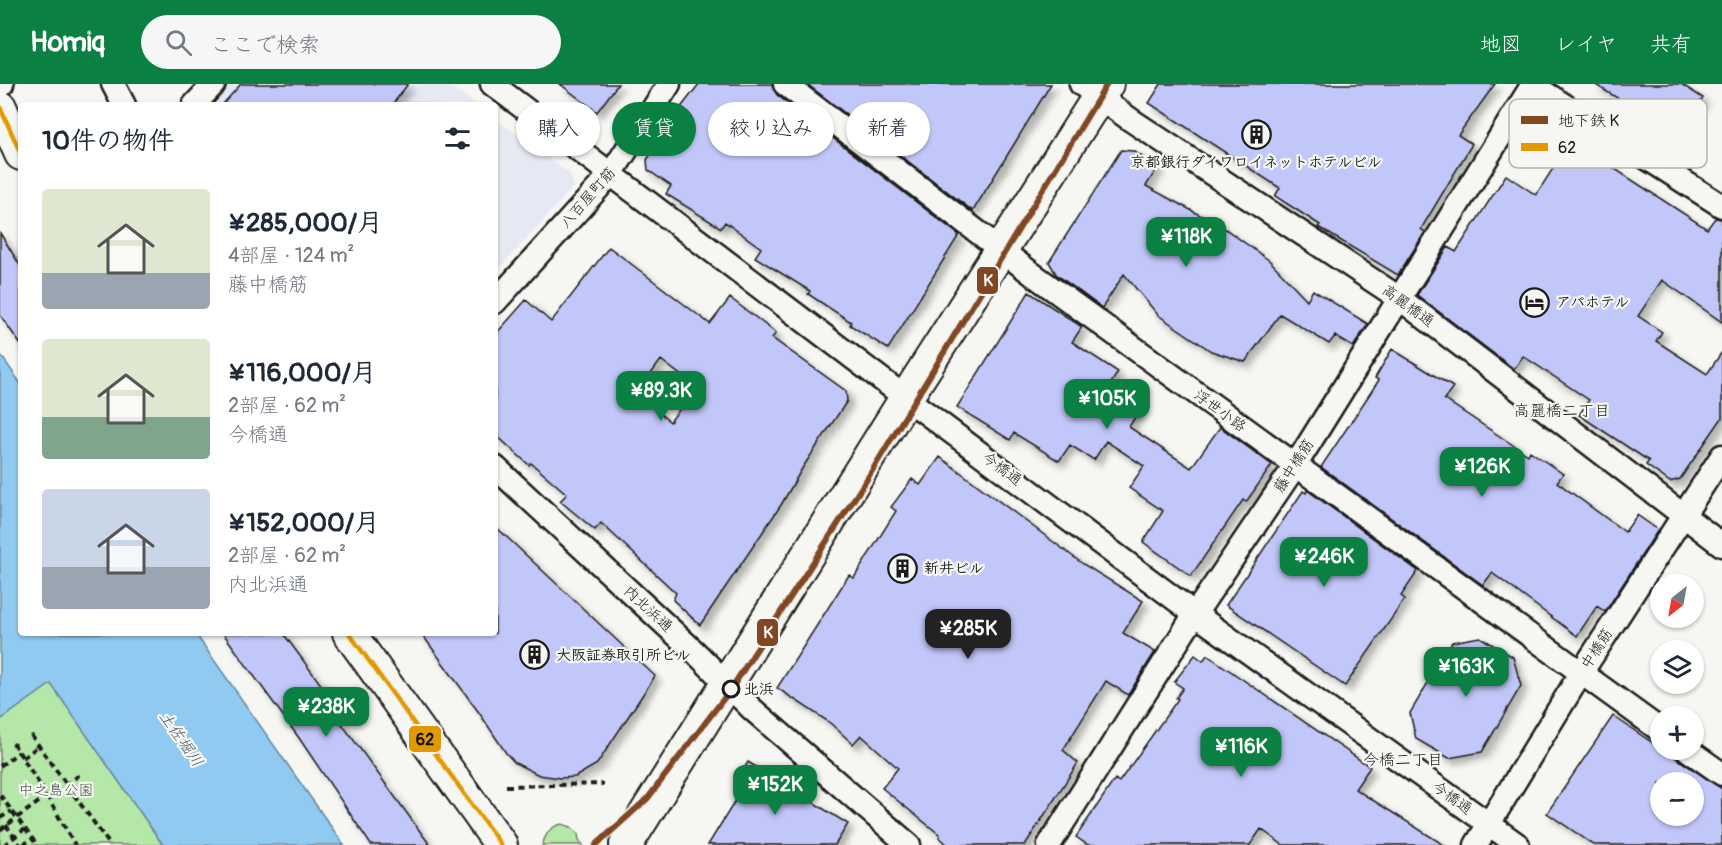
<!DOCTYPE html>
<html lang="ja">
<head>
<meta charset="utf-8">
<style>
	body { margin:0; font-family:Pangolin,"Klee One",sans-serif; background:#f6f6f7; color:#1f2937; height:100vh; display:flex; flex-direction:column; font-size:22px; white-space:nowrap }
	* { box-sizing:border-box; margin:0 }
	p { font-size:20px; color:#747a83 }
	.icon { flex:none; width:33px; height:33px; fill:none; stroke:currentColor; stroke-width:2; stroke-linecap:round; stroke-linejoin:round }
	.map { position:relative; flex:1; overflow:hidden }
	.drawer { position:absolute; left:18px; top:18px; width:480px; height:534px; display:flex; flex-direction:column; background:#fff; border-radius:6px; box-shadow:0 2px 4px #0004 }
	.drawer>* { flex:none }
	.banner { position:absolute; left:516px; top:18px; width:570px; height:54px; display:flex; gap:12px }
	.needle { width:39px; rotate:211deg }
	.tools { position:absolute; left:1650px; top:490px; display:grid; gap:12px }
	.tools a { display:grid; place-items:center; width:54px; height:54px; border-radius:50%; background:#fff; box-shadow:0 2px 4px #0004; font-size:30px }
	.price { position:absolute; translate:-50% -51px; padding:0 14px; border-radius:12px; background:#0b8043; color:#fff; font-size:20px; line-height:39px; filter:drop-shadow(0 2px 3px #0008) }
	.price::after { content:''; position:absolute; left:50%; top:36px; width:18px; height:14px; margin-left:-9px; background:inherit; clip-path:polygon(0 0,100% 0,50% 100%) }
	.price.on { background:#222; color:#fff }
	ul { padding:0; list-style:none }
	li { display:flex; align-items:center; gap:18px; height:150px; padding:0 24px }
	li span { display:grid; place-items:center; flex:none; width:168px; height:120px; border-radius:6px; color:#555 }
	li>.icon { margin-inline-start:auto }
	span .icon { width:72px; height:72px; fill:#fffc; stroke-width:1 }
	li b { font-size:26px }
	h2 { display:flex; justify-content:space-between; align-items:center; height:72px; padding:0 24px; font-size:26px }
	.chip { padding:0 21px; border-radius:27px; background:#fff; box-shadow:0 2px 4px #0004; font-size:21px; line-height:54px }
	.chip.on { background:#0b8043; color:#fff }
	header { display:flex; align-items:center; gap:36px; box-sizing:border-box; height:84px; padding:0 30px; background:#0b8043; color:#fff }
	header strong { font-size:28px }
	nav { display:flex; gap:33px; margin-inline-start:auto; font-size:21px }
	.search { width:420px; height:54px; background:#f6f6f7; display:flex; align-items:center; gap:15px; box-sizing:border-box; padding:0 21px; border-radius:33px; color:#747a83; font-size:22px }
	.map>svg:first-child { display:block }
</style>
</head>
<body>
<header>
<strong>Homiq</strong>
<div class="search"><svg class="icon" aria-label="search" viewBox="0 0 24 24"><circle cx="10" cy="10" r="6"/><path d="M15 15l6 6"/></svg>ここで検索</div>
<nav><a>地図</a><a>レイヤ</a><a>共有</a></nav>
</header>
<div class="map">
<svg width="1722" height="761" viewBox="0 0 1722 761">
	<defs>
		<filter id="shadow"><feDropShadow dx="5.5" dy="5.5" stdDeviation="3" flood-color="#0004"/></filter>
	</defs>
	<rect width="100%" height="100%" fill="#f6f6f2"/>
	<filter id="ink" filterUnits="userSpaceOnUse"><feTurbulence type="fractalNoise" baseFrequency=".0167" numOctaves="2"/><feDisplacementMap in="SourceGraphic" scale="12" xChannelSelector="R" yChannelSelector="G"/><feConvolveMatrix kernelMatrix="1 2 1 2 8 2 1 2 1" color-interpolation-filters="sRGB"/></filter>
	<g filter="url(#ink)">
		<path fill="#e6e8f4" d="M232,0H448L477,21H212Z
			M495,35L570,90L574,102L495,189Z"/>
		<path fill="#b4e7a8" stroke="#688262" stroke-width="1.5" d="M51,599L163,761H0V636Z
			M562,740L571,743L578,750L579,756L583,761H542C546,750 549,743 562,740Z"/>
		<path fill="#91caf0" stroke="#62849b" stroke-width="1.5" d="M0,270L21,300V549H195L344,761H163L51,600L0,636Z"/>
		<path fill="#c2c7f9" stroke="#1c1c1c" stroke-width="1.5" fill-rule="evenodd" filter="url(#shadow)" d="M241,0H408L392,21H222Z
			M560,0H618L597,28Z
			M699,0H772L777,11L959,151L888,265L850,241L851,238L808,210L810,207L755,173L761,164L725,138L721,144L666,110L671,102L648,86L647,76L679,26Z
			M807,0H1051L973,127Z
			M1161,0H1495L1458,51L1472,60L1421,145L1425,148L1398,191L1318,143L1320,141L1275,112L1280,104L1149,19Z
			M1594,0H1681L1703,14L1671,65L1636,44L1644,30Z
			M1577,47L1601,63L1595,72L1707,145L1715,134L1722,135V238L1662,196L1638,232L1662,248L1656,257L1707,290L1722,268V334L1680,395L1670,398L1646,381L1649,377L1579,331L1589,316L1523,272L1514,285L1417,211L1448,163L1456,168L1506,91L1536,111Z
			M1121,66L1133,67L1158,83L1146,102L1224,144L1270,177L1307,216L1313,206L1368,240L1353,263L1335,252L1329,260L1280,230L1245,278L1211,267L1158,231L1124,190L1102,224L1056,190L1049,178Z
			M0,149L21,183V261L0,231Z
			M609,163L710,240L730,214L776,249L772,254L846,307L847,317L803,383L781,421L700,541L673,516L676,509L601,439L595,446L560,417L567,410L531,379L529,381L495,350V251L526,216L551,238ZM661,276L696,303L670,338L636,310Z
			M1029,208L1082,243L1072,258L1118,288L1108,304L1140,325L1129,343L1191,384L1220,343L1272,381L1246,418L1243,416L1191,492L1143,458L1163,427L1129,404L1144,382L1106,357L1094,376L1070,361L1059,377L1014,349L1010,356L957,323Z
			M1392,265L1453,303L1444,315L1528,371L1530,367L1563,390L1557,398L1625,448L1637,431L1658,446L1605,528L1597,522L1577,552L1492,489L1483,501L1321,383L1379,296L1375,294Z
			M940,373L1083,480L1143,517L1123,549L1155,568L1128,611L1106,597L1063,666L1078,679L1025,761H948L939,753L940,751L882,704L898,684L861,651L853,660L829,638L777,604L849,491L854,494L896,427L891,423L912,395L920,401Z
			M1307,406L1418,487L1401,512L1405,515L1345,602L1226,521L1303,407L1306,409Z
			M495,442L655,592L597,680L575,693L560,694L539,691L515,679L506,669L480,630L421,549H495Z
			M223,549H283L336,621L331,625L430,761H371L299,654Z
			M1480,553L1513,573L1521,602L1482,668L1449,674L1416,655L1410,629L1452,558Z
			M1195,571L1203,577L1207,571L1370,683L1355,705L1444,761H1283L1261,745L1250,761H1088L1076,753L1115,695L1119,698L1178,615L1176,614L1183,604L1174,598Z
			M1613,632L1660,664V666H1664L1722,705V761H1594L1547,729ZM1660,699H1694V732H1660Z
			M748,678L848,740L835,761H708L743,704L735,699Z"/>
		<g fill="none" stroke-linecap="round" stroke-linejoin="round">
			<defs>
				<path id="minor" d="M113,0L124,21
					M492,0L906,314L1195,530L1518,761
					M785,0L1031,189L1660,646
					M1081,0L1131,36L1399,214L1722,461
					M1531,0L1722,122
					M0,1L2,0
					M194,21L214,0
					M495,218L611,90L669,0
					M495,383L696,569L752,625L909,761
					M1688,666L1722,690
					M1049,761L1195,530L1295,382L1533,0
					M1476,761L1581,589L1722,372"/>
				<path id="secondary" d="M0,23L21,70
					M349,549L501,761
					M626,761L906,314L1107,0"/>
			</defs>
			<use href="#minor" stroke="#1c1c1c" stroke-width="27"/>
			<use href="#secondary" stroke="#1c1c1c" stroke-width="36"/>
			<path stroke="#1c1c1c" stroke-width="4" stroke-dasharray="6 4.5" stroke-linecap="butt" d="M31,651L110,761
				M13,659L47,712L75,761
				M23,674L38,662
				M0,682L19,668
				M66,701L78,692L75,687
				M506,702L604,700
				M0,711L37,761
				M0,734L12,727
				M6,741L20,761
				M0,746L47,712
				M4,761L25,745
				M23,761L32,755"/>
			<use href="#minor" stroke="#f6f6f2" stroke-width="22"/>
			<use href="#secondary" stroke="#f6f6f2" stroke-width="32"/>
			<defs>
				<path id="bus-1" d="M0,23L21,70
					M349,549L501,761"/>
			</defs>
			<use href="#bus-1" stroke="#f6f6f2" stroke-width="9"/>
			<use href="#bus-1" stroke="#e19803" stroke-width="4.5"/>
			<defs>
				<path id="metro-1" d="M596,761L648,714L731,605L867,395L1107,0"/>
			</defs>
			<use href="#metro-1" stroke="#f6f6f2" stroke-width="10"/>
			<use href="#metro-1" stroke="#814721" stroke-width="6"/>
		</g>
	</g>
	<defs>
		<symbol id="building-ring" viewBox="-11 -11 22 22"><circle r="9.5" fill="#f6f6f2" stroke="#1c1c1c" stroke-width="1.5"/><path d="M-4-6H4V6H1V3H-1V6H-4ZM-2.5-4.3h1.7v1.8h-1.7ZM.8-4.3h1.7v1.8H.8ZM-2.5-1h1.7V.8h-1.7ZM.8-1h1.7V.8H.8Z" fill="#1c1c1c"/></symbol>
		<symbol id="hotel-ring" viewBox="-11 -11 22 22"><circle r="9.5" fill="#f6f6f2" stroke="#1c1c1c" stroke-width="1.5"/><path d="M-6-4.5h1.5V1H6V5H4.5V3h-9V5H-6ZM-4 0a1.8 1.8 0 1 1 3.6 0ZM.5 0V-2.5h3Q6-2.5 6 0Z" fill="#1c1c1c"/></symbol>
	</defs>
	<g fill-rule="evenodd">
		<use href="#building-ring" x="1240" y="34" width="33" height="33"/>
		<use href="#hotel-ring" x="1518" y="202" width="33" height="33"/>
		<use href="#building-ring" x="886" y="468" width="33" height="33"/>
		<use href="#building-ring" x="518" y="554" width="33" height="33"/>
	</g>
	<circle fill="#f6f6f2" stroke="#1c1c1c" stroke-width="3" cx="731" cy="605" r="8"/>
	<g text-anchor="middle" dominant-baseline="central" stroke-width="4.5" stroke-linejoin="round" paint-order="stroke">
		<g font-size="15" font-weight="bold" fill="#1c1c1c" stroke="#f6f6f2" text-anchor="start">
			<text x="1256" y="78" text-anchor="middle">京都銀行ダイワロイネットホテルビル</text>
			<text x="1556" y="218">アパホテル</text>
			<text x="924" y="484">新井ビル</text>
			<text x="556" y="571">大阪証券取引所ビル</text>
		</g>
		<g font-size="15" fill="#1c1c1c" stroke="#f6f6f2">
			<text transform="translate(588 114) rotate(-49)">八百屋町筋</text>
			<text transform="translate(1408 222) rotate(36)">高麗橋通</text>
			<text transform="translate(1220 327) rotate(36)">浮世小路</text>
			<text transform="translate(1294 382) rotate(-57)">藤中橋筋</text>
			<text transform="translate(1002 385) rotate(37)">今橋通</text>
			<text transform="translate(648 525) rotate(43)">内北浜通</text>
			<text transform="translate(1597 565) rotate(-57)">中橋筋</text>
			<text transform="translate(1452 714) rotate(36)">今橋通</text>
		</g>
		<g font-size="15" font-weight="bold" fill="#1c1c1c" stroke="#f6f6f2" text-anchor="start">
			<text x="744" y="605">北浜</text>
		</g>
		<g font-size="15" fill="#4a5946" stroke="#f6f6f2">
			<text x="56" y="706">中之島公園</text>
		</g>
		<g font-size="16" fill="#1c1c1c" stroke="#f6f6f2">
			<text x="1562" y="327">高麗橋二丁目</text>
			<text x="1403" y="676">今橋二丁目</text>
		</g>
		<g font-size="16" font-style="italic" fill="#455966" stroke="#f6f6f2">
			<text transform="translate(181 655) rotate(55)">土佐堀川</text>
		</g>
	</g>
	<rect x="1509" y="15" width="198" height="69" rx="9" fill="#f6f6f2" stroke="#b5b5b2" stroke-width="1.5"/>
	<rect x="1521" y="32" width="27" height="8" fill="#814721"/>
	<rect x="1521" y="59" width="27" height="8" fill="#e19803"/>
	<g font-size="16" fill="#1c1c1c">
		<text x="1558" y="42">地下鉄 K</text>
		<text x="1558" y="69">62</text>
	</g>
	<g stroke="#f6f6f2" stroke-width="2">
		<rect x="976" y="182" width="23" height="29" rx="6" fill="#814721"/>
		<rect x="756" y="534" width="23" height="29" rx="6" fill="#814721"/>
		<rect x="408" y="641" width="34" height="28" rx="6" fill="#e19803"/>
	</g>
	<g font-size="16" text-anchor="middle" font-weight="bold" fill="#fff">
		<text x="988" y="202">K</text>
		<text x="768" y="554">K</text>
	</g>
	<g font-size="16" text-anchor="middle" font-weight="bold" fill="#111">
		<text x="425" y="661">62</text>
	</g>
</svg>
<div class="tools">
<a><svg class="needle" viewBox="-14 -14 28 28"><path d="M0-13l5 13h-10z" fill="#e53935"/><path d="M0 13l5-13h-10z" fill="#747a83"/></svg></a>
<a><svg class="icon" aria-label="layers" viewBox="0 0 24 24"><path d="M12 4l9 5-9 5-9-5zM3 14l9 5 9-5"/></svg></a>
<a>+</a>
<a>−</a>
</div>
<b class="price" style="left:1186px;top:184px">¥118K</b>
<b class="price" style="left:661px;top:338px">¥89.3K</b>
<b class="price" style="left:1107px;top:346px">¥105K</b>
<b class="price" style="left:1482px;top:414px">¥126K</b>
<b class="price" style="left:1324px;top:504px">¥246K</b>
<b class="price on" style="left:968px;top:576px">¥285K</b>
<b class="price" style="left:1466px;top:614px">¥163K</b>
<b class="price" style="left:326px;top:654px">¥238K</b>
<b class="price" style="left:1241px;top:694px">¥116K</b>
<b class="price" style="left:775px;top:732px">¥152K</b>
<div class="banner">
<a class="chip">購入</a>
<a class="chip on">賃貸</a>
<a class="chip">絞り込み</a>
<a class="chip">新着</a>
</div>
<section class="drawer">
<h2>10件の物件<svg class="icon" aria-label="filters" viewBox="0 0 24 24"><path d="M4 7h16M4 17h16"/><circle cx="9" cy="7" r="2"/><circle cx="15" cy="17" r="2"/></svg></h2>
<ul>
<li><span style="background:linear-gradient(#dfe7d0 70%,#9aa5b1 0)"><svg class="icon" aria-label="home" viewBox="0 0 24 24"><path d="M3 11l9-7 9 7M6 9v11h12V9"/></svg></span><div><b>¥285,000/月</b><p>4部屋 · 124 m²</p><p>藤中橋筋</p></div></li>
<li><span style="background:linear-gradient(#dfe7d0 65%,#7fa58c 0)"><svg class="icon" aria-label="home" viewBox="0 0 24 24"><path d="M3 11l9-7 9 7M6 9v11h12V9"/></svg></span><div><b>¥116,000/月</b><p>2部屋 · 62 m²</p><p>今橋通</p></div></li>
<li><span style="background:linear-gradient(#c9d6e8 65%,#9aa5b1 0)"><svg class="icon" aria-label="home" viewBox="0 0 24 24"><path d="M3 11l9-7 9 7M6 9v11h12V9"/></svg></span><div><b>¥152,000/月</b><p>2部屋 · 62 m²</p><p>内北浜通</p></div></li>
</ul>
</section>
</div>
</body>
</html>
